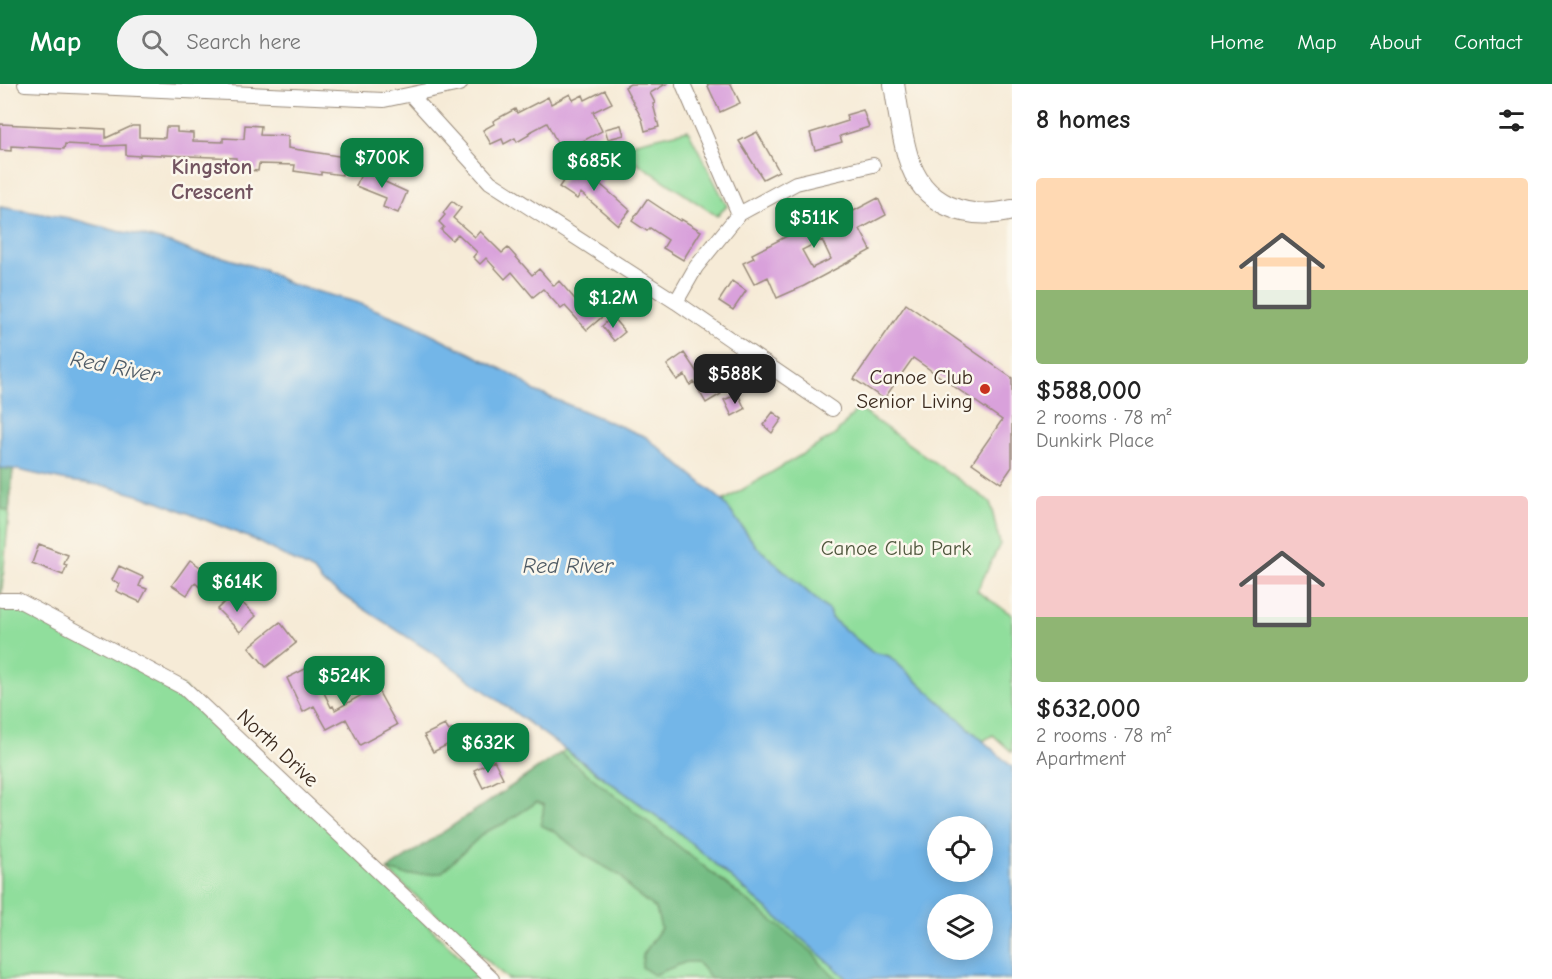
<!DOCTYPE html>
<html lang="en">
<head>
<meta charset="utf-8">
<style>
	body { margin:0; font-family:"Comic Neue",sans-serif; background:#f2f2f2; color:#222; height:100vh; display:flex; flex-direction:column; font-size:22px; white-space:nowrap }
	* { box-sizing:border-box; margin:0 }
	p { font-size:20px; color:#767676 }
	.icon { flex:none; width:33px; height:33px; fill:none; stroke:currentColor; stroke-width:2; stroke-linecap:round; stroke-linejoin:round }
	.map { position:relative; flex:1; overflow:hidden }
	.side { display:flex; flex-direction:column; background:#fff; width:540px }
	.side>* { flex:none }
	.buttons { position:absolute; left:927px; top:732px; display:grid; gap:12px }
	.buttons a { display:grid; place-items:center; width:66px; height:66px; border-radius:50%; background:#fff; box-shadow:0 3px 15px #0003; font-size:30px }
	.price { position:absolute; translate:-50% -51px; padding:0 14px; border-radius:12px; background:#0b8043; color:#fff; font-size:20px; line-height:39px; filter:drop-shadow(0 2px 3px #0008) }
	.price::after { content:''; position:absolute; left:50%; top:36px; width:18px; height:14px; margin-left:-9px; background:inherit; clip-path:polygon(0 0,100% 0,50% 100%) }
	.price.active { background:#222; color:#fff }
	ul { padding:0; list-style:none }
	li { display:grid; align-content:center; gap:12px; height:318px; padding:0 24px }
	li span { display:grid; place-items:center; height:186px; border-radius:6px; color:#555 }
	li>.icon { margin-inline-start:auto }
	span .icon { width:108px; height:108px; fill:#fffc; stroke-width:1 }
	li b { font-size:26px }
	h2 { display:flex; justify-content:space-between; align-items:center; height:72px; padding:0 24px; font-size:26px }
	header { display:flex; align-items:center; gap:36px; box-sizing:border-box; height:84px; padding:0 30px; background:#0b8043; color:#fff }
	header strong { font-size:28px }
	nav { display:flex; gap:33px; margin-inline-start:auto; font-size:21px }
	.search { width:420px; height:54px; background:#f2f2f2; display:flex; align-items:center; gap:15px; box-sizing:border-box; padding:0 21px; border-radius:33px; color:#767676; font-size:22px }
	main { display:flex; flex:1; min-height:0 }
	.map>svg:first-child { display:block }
</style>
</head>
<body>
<header>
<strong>Map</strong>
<div class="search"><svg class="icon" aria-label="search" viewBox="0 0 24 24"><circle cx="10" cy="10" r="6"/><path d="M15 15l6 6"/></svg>Search here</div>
<nav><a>Home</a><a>Map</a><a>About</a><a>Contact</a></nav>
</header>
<main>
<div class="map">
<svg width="1012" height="895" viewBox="0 0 1012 895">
	<rect width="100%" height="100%" fill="#fbf7ec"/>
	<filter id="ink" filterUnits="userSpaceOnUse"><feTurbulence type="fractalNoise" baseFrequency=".0167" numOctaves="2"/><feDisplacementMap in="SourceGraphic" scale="12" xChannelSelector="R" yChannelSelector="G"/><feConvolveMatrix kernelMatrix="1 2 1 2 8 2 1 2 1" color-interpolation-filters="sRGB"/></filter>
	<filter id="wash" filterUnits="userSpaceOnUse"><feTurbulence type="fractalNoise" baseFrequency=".008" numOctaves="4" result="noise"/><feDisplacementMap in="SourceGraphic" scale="24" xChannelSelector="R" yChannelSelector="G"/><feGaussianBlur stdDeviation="1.35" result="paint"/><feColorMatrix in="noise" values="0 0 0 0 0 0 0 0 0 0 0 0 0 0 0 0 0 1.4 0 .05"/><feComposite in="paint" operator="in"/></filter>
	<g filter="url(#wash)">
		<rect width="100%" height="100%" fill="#f6ebd7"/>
		<path fill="#90de9c" stroke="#66845d" stroke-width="1.5" d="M688,46L727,122L717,132L614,63Z
			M858,324L990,418L1000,460L977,507L1012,531V668L993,651L983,657L889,572L872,568L831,534L829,527L756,462L723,417L835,351Z
			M0,384L13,385L1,516H18L184,604L483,895H0Z
			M565,666L677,747L848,895H508L387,786Z"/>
		<path fill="#74bd84" stroke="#587451" stroke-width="1.5" d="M0,384L13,385L9,428L0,424Z
			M561,669L812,868L823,882L838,895H712L697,878H686L654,891L642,883L643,871L661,844L656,825L631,806L621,792L584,771L555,748L541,741L544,721L537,718L503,740L485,748L441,789L407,791L387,786Z"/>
		<path fill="#73b6e8" stroke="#577083" stroke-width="1.5" fill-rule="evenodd" d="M0,123L69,134L117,147L141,151L174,160L196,169L223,173L265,186L290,200L356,218L412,240L517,293L535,307L646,353L723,417L756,462L829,527L831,534L872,568L889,572L1012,683V895H848L677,747L437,572L322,498L314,487L250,454L158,417L106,402L63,396L13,385L0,384ZM938,742H982V788H938ZM938,820H982V866H938Z"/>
		<g id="blocks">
			<path fill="#d9a1db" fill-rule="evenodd" d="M630,0H666L650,9L655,19L653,20L659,43L645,47L642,35L625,3Z
				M707,0H731L740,19L720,28Z
				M605,6L612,19L593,28L602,47L562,68L547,39L528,49L529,51L517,58L515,54L504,60L502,55L491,60L483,46L494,40L493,37L515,25L517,29L548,13L551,20L570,10L573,16L583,11L585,16Z
				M863,26L869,43L840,52L842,58L815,66L810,49L848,37L846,31Z
				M0,40L106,45V54L132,42H139V53L165,54L166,43H177V48L193,49V57L223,58V54L244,55L245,41L261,42L260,51L288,52V64L345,73L342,91L321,88V91L294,87L295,81L259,80L258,87L247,86L248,81L236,80V74L140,70V72L126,71V61L105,62L65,60L64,65L11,62V67L0,66Z
				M621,41L624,51L608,55L605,45Z
				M757,48L779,87L763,95L739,57Z
				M578,76L604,95L600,100L630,126L618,141L581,109L577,115L559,103Z
				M364,83L385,92L383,97L407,108L398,129L383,123L386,114L356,102Z
				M878,114L886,131L860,145L871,166L804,202L777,214L768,193L754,200L743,179L754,174L752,170L797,147L795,144L843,121L848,130ZM822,156L831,175L812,184L802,166Z
				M647,115L680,137L681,135L701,147L683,176L663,164L668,156L650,144L647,147L632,137Z
				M452,117L461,124L453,134L475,153L480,147L502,169L508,164L532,191L539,185L554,202L559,197L581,222L587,217L602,233L587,246L565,222L561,225L543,205L533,213L512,188L505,195L486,174L480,180L473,173L477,168L458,150L452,156L441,146L444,143L439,138L445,131L443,129Z
				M732,197L746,207L733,226L719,217Z
				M906,220L1012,294V383L1001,399L972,379L1002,336L913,274L884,315L854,295Z
				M612,233L625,248L614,257L602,242Z
				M684,269L698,290L706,285L721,310L706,319L694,298L690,301L685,291L677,296L667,281Z
				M738,310L745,325L732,332L724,316Z
				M773,328L782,335L772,349L763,341Z
				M39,460L68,471L64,480L67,481L63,491L32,479Z
				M190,476L215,493L206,507L195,499L187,511L172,501Z
				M119,482L143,493L139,502L147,505L140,518L116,507L120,500L112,496Z
				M233,510L256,532L240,548L217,525Z
				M280,538L296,559L266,583L249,563Z
				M311,582L331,623L333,622L335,626L376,603L397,641L360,661L346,635L327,645L314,622L303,628L287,594Z
				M445,641L449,647L453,645L459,655L433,668L424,651Z
				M494,676L503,694L483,704L474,686Z"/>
		</g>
	</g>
	<g filter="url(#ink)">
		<use href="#blocks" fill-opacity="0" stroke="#988a7a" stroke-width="1.5"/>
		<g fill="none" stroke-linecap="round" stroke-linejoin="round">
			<defs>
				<path id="street" d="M25,0L384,16L460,0
					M683,0L739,130
					M411,11L490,98L676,218L832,325
					M676,218L696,183L739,130L796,99L873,81
					M1,516H18L184,604L492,895"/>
				<path id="secondary" d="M894,0C898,24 901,50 908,73C922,122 967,137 1012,126"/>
			</defs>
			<use href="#street" stroke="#988a7a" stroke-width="16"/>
			<use href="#secondary" stroke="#988a7a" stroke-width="22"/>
			<use href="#street" stroke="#fff" stroke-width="14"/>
			<use href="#secondary" stroke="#fff" stroke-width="20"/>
		</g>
	</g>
	<circle fill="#c8321e" stroke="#fbf7ec" stroke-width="2" cx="985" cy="305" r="6"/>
	<g text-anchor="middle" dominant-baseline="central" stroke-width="5" stroke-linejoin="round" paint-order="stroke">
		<g font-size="21" fill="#3b2a1e" stroke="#fbf7ec" text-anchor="end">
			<text x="973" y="293">Canoe Club<tspan x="973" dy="24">Senior Living</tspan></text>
		</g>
		<g font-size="21" fill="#50573e" stroke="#fbf7ec">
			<text x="896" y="464">Canoe Club Park</text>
		</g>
		<g font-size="21" fill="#3b2a1e" stroke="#fbf7ec">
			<text transform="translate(278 664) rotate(43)">North Drive</text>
		</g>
		<g font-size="22" font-weight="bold" fill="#725460" stroke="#fbf7ec">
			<text x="212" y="83">Kingston<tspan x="212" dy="25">Crescent</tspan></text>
		</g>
		<g font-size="22" font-style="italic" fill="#4f5b65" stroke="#fbf7ec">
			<text transform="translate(115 283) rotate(11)">Red River</text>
			<text x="568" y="482">Red River</text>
		</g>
	</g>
</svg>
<div class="buttons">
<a><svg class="icon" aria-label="locate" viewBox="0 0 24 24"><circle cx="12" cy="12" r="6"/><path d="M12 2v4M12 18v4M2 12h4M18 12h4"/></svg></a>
<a><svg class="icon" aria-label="layers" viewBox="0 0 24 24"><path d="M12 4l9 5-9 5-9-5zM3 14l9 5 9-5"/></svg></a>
</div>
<b class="price" style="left:382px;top:105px">$700K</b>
<b class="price" style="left:594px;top:108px">$685K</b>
<b class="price" style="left:814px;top:165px">$511K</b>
<b class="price" style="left:613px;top:245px">$1.2M</b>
<b class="price active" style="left:735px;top:321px">$588K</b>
<b class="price" style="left:237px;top:529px">$614K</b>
<b class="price" style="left:344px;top:623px">$524K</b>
<b class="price" style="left:488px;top:690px">$632K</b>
</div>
<section class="side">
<h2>8 homes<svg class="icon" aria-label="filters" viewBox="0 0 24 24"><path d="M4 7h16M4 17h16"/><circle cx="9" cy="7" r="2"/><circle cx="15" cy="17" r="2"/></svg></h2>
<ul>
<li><span style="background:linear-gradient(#ffd9b3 60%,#8fb573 0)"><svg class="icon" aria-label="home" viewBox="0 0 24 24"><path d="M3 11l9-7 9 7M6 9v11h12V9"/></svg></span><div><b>$588,000</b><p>2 rooms · 78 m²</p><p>Dunkirk Place</p></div></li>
<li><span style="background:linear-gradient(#f6c9c9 65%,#8fb573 0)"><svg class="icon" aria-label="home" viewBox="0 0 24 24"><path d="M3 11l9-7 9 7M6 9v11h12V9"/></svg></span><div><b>$632,000</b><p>2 rooms · 78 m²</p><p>Apartment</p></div></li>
</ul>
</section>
</main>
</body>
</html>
